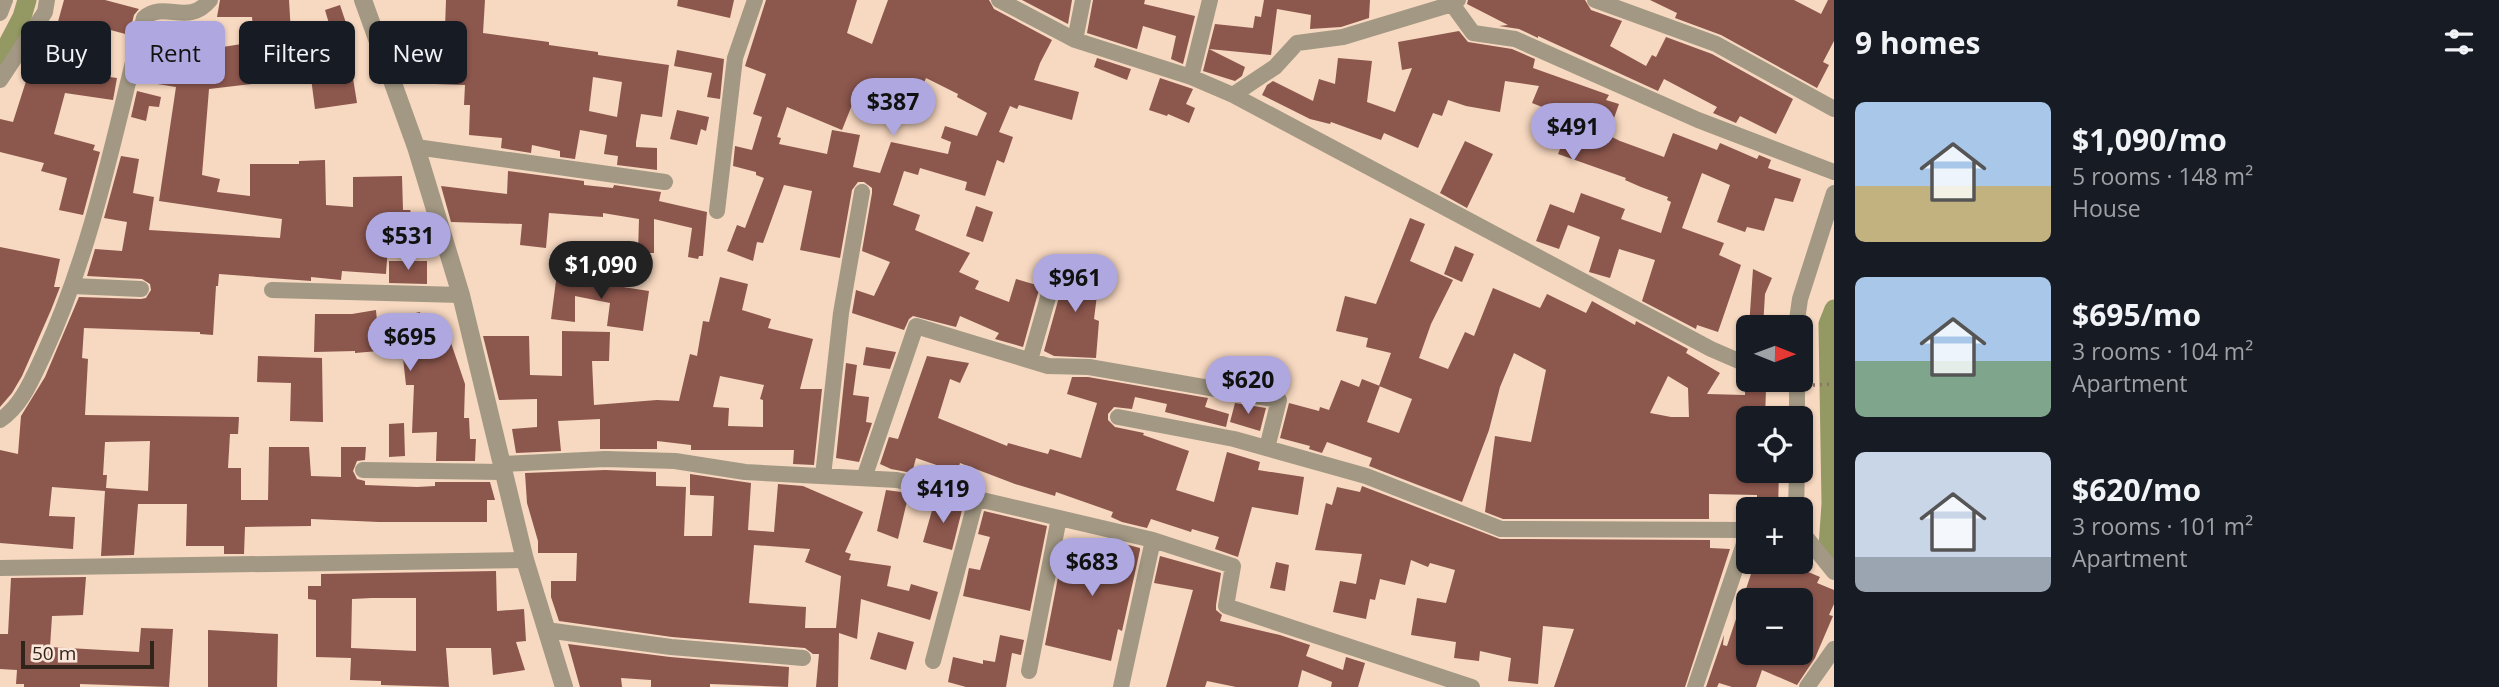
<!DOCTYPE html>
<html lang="en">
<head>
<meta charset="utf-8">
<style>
	body { margin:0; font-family:"Open Sans",sans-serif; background:#20242c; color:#f1f3f6; height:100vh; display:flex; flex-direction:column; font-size:26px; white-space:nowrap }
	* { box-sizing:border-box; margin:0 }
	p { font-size:23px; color:#9ea1a6 }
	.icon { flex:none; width:38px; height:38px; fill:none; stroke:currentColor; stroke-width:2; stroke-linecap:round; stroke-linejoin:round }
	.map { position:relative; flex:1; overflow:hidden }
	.drawer { display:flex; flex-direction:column; background:#171b24; width:665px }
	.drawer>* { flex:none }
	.hud { position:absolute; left:21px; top:21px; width:665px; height:63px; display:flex; gap:14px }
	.needle { width:46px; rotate:91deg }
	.tools { position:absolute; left:1736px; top:315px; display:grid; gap:14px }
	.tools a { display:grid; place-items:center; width:77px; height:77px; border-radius:10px; background:#171b24; box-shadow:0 2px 5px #0004; font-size:35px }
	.scale { position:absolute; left:21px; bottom:18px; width:133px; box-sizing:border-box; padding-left:7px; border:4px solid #30241b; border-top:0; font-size:19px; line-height:24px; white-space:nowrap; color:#30241b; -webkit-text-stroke:5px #fbe7d9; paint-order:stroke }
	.price { position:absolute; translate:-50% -60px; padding:0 16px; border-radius:24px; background:#afa7df; color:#111; font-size:23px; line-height:46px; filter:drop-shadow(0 2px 4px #0008) }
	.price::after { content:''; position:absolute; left:50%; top:42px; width:21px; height:16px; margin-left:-10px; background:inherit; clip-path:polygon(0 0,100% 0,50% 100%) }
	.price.selected { background:#222; color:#fff }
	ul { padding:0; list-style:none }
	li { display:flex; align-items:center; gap:21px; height:175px; padding:0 21px }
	li span { display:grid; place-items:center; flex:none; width:196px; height:140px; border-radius:10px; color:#555 }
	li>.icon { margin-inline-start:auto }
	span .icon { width:84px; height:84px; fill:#fffc; stroke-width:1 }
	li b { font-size:30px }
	h2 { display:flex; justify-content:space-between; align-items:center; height:84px; padding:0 21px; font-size:30px }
	.pill { padding:0 24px; border-radius:10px; background:#171b24; box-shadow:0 2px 5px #0004; font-size:24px; line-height:63px }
	.pill.selected { background:#afa7df; color:#111 }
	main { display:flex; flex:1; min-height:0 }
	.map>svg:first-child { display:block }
</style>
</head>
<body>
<main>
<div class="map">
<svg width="1834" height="687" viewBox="0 0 1834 687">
	<rect width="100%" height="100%" fill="#f7d8c0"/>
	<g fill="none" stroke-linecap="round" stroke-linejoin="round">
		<path stroke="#949863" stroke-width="19" d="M0,59L22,17L27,0
			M1834,309L1828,324L1831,504L1828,547L1834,552"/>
	</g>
	<path fill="#8c574d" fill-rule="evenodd" d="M64,0H105L139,9L134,15L129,35L92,25L88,39L81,37L74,72L117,78L113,100L65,93L54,134L95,145L93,150L100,152L83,215L59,210L67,178L41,171L44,163L0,152V119L13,122L28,75L32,76L41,37L43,34L54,36Z
		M220,0H289L292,49L296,48L301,78L209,89L202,175L220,179L217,192L250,196V164H299V161L325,160L326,205L353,207V177L402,176L403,210H410L419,231H389L386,274L342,271L341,280L311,277V281L219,274L218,286H216L213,335L200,334V332L84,328L82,358L88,359L85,415L239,417L238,434H230L228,468H241V500H268L269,447H309L311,476L341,477V447H366L365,460L357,461L353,471L357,479L365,481V485L417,487L435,486V482H490L495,500H487V522H379L311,519V526L245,527L244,554H224V546H186L187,504H138L134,555L101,556L105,491L52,487L49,516L75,517L73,549L0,543V450L18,454L21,416L45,377L79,297L141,299L146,298L151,290L150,284L142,279L87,276L95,249L122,251L127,222L104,218L121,156L139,159L133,193L154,197L149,230L280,238L282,219L159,201L176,87L139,81L142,70L190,72L189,38H204V50L254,42L252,17H217ZM150,441L148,491L106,488L107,475H103L105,442Z
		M446,0H485L483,33L549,42V45L598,52V55L669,65L662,117L641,114L636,142V147L657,148V170L617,165L618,156L604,154L607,135L580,130L575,159L560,157V151L532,145L531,153L501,148L502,138L469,135L470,105H464L465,85L405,83L383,22L425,27L420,66L454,68L458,28H445ZM593,77L622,82L617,117L589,111Z
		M678,0H734L730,18L677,6Z
		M766,0H857L847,33L872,44L888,0H989L994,9L1052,40L1040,63L1034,80L1079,92L1072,120L1019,105L1017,109L1010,106L999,132L1013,137L1004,163L997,160L985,196L965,190L967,182L920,168L918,175L904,171L893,205L920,215L915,230L970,253L959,272L979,281L975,289L1009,302L1016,279L1040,286L1023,347L995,339L999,333L960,316L956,327L913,316L909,319L904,330L852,313L856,290L874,296L890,262L862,251L872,193V188L864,182H858L852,190L840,258L800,250L812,191L784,185L763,243L757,242L753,261L727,251L737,225L745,228L764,178L756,175V172L733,166L735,146L752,150L762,117L753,114L766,74L745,66ZM926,78L958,94L957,97L987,113L977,136L945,126L941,138L951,142L948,154L891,142L880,173L853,167L860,135L832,130L827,154L779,144L781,138L777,137L787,107L842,130L852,105L876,114L887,82L919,95Z
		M1022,0H1072L1068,24L1066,23Z
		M1093,0H1145L1144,4L1195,16L1183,64L1171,59L1176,36L1143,26L1137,49L1087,33Z
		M1264,0H1370L1369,18L1341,27L1310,29L1311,15L1277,9L1271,55L1209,49L1245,67L1242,76L1235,81L1203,71L1215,24L1253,28L1255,16L1261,17Z
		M1468,0H1585L1591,10L1622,21L1610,46L1646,66L1652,55L1656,57L1666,37L1712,54L1793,99L1776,134L1740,116L1736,123L1713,113L1717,107L1664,79L1658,91L1538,36V38L1519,29L1499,26L1508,25L1467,4Z
		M1650,0H1794L1821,14L1828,0H1834V41L1823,62L1829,65L1817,88L1721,35L1675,18L1677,13Z
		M340,5L349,32L333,37L325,10Z
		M1459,31L1468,42L1512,49L1535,59L1533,68L1609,95L1606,100L1619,104L1608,135L1620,141L1664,157L1673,133L1717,150L1720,143L1757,159L1759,155L1771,160L1768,168L1801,179L1793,202L1775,198L1764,231L1747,227L1745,232L1717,222L1730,185L1702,173L1682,228L1724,243L1719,255L1741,265L1718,332L1697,325L1696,329L1642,301L1655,260L1619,249L1610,278L1589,272L1600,237L1568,225L1559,249L1536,241L1550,204L1574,213L1581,193L1625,209L1621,219L1661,233L1671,202L1667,200L1668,197L1641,187L1625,180L1626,178L1558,154L1572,119L1532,103L1539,86L1505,81L1500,112L1466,106L1448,100L1442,116L1433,113L1418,148L1384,133L1381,140L1331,122L1330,124L1310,119L1262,95L1267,85L1273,81L1313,101L1319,79L1335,84L1338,58L1372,61L1367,102L1395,112L1412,68L1402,70L1398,42Z
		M677,50L724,59L720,99L707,97L712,73L674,66Z
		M1097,58L1131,69L1127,80L1094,67Z
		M352,72L357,103L315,109L311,78Z
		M1160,78L1193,89L1186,104L1195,108L1189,123L1168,114L1167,116L1149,110Z
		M137,91L161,97L159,107L149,106L146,121L131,117Z
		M677,110L709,117L706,131L701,129L697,145L670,139Z
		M1465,141L1493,154L1467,208L1440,193Z
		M508,171L584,181V185L613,188L614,185L661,192L659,201L707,212L703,256H699L698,259L688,257L692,228L654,219V253H638L639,219L603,213V217L549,213L546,248L520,245L522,224L451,222L441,186L507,194Z
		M976,206L993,212L983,242L966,236Z
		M1410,218L1425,224L1410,261L1453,280L1431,324L1419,358L1448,369L1465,332L1474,336L1493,288L1540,308L1547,294L1586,313L1592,301L1635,325L1636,321L1688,349L1686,353L1720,373L1707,394L1745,395V388L1766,389L1765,418H1748V471H1779L1778,509H1757V495L1709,494V519H1503L1485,512L1495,436L1531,442L1546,370L1514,353L1500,387L1489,430L1462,502L1369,466L1372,458L1327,442L1322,453L1309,449L1310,446L1280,438L1289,403L1319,411L1320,407L1329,410L1341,380L1359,387L1362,379L1380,386L1367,422L1399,433L1412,399L1379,386L1391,353L1366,347L1368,338L1336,331L1345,296L1376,304ZM1668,376L1688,388L1689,417H1671L1650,413Z
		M1455,246L1474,254L1462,282L1444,274Z
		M0,247L60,259L54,287H60L51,310L22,376L12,393L0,407Z
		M389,261H427V284L389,283Z
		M1059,263L1100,271L1094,319L1099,321L1096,358L1054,356L1044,351L1061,290V284L1056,278Z
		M1753,269L1772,278L1765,294L1763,327H1749Z
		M557,273L578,275V279L610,285L649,291L643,331L607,326L610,303L575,296V322L551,319Z
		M720,277L748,284L742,310L771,319L768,328L813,339L800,389H822L814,465L793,464L794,450H691V445L657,441V449H600V419L558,421L561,451L516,453L512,429L537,427V399L499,400L483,336H529L530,375L562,376V331L610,332L609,361H592L594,405L657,400L679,401L690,354L697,356L703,321L709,322ZM720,376L764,385L760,399L763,400V427L728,426L729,408L713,407Z
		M376,310L377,321L420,312L426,346L451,343L465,384L464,418H469L470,439H476L475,461H436L437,432L412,433L414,385H406L402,349L355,353V351L314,352L315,314H352Z
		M866,347L896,352L890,369L863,365Z
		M258,356L322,358L323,422L290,421L291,383L257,382Z
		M927,356L969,363L960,383L950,379L938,418L1007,446L1008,443L1048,454L1050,449L1081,458L1097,403L1067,394L1072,377H1088L1208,398L1205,407L1229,414L1226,427L1165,412L1167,404L1135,397L1132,409L1114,407L1108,414V420L1115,427L1144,433L1143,435L1189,451L1176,490L1214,502L1227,452L1260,462L1258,470L1304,477L1298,515L1252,507L1238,557L1215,549L1219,537L1192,529L1191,532L1151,519L1147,528L1122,522L1111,517L1113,512L1056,492L1055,496L1015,484L960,463L957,472L916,458L912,473L891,469L880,464L889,437L898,439Z
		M846,363L857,365L853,395L869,397L866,422L872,423L859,462L836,458Z
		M1235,403L1266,408L1260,431L1230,422Z
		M404,423L405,456L389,457V424Z
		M605,470L656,472V486L686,487L684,536H712L714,496L690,495V474L751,483L748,530L774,532L778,484L803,486L863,512L845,552L851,554L849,560L891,566L887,586L909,591L911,584L938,592L930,620L861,599L857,639L839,633L838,687H816L819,654H813L805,648L672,637L559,621L551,597V581H576L577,553H538V541L527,503L525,473ZM754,545L810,549L805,562L841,576L836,628H805L806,607L749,603Z
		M1362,486L1500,539L1710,540V548L1730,549L1685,687H1554L1574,629L1543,626L1538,684L1508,681L1511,658L1480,651L1479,661L1454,658L1456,642L1411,635L1417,598L1446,603L1455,570L1430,563L1428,567L1411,560L1405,585L1380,579L1375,600L1370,599L1366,619L1333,612L1340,581L1356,584L1362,554L1315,550L1326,503L1332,505L1337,487L1360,492Z
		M886,490L909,493L898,539L877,531Z
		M935,500L963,506L952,550L923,542Z
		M984,511L1047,526L1030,611L963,596L969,568L980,570L990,537L978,534Z
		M1081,538L1115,549L1117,542L1140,548V550L1122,631L1118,629L1111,661L1045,645L1064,546L1077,550Z
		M1160,556L1221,573L1216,605V610L1222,615L1220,621L1280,635L1310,645L1306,656L1343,670L1346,657L1365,663L1358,687H1331L1332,682L1302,670L1298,687H1236L1207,681L1205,687H1166L1193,590L1154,583Z
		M1276,562L1289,565L1285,591L1270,588Z
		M1755,562H1773L1791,568L1792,565L1820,577L1817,583L1834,590V604L1829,615L1833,616L1815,658L1797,685L1762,670L1756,687H1732L1719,683L1717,687H1706L1724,635L1723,645L1727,646ZM1748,600H1801V653H1748Z
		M496,571L497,611L524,609L526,641L516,642L525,670L493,675L491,648H446L449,687L381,685V681L350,680L351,658L316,657V600L308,599V586H321V574ZM372,598H416V651L351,648L352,599Z
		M86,577L83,615L52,616L50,647L139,652L141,628L173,629L169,687L80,684V687H24V684H16L17,670L0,669V634H8L11,578Z
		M208,630L278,634L277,687H208Z
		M878,632L914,642L906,670L870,659Z
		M1000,635L1024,640L1021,655L1012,653L1006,687H966L948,682L953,657L983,664V660L995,662Z
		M568,644L670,657L789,667L788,687L710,684V687H651V680L621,678L622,687H580Z"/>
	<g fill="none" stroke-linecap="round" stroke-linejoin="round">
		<path stroke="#8a7666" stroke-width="3.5" stroke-dasharray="2 5" stroke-linecap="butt" d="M1813,385L1834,384"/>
		<path stroke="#a29883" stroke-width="16" d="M999,0L1075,40L1191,77L1233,95L1711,349L1748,365
			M1595,0L1716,44L1834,109
			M1452,4L1473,33L1515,39L1698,120L1834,172
			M0,13L5,0
			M1075,40L1083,0
			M1191,77L1210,0
			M0,80L45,12L47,0
			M1233,95L1275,67L1297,43L1343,37L1452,4L1458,0
			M416,147L665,182
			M717,211L735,58L755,0
			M72,286L141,289
			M272,290L461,295
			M1796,327L1800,299L1834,193
			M1030,360L1051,287
			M1797,380V418
			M1118,417L1234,439L1366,476L1501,529L1748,530
			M0,420C22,406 33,377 44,354C93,248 115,131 144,18C165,0 188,27 210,0
			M501,464L605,459L675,461L745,472L897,480L1153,540L1233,566L1226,606L1472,687
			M363,470L502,472
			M823,476L841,313L862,192
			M864,478L916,326L1048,366L1089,367L1279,400L1267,448
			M1796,509L1797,471
			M1801,531L1834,572
			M0,568L525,560
			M546,630L671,647L803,658
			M933,661L976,500
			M1029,671L1059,518
			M1121,687L1153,540
			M1695,687L1748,532
			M1807,687L1834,649"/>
		<path stroke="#a29883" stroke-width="18" d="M363,0L416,147L461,295L525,560L564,687"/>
	</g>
</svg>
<div class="tools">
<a><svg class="needle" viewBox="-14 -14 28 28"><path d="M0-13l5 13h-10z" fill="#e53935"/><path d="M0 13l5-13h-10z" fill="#9ea1a6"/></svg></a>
<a><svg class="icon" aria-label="locate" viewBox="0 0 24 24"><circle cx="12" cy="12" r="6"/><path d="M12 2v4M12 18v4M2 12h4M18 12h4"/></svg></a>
<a>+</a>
<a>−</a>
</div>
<div class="scale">50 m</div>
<b class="price" style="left:893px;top:138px">$387</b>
<b class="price" style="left:1573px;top:163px">$491</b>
<b class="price" style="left:408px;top:272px">$531</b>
<b class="price selected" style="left:601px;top:301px">$1,090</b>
<b class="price" style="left:1075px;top:314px">$961</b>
<b class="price" style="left:410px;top:373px">$695</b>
<b class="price" style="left:1248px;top:416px">$620</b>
<b class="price" style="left:943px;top:525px">$419</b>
<b class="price" style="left:1092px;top:598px">$683</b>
<div class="hud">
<a class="pill">Buy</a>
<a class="pill selected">Rent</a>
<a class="pill">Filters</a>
<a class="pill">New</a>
</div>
</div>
<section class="drawer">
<h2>9 homes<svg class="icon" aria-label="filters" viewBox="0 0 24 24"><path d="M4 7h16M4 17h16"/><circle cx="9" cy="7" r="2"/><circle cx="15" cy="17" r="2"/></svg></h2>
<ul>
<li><span style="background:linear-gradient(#a9c7e8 60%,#c2b280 0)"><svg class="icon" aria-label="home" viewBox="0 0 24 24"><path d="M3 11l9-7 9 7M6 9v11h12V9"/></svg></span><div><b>$1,090/mo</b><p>5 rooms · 148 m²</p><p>House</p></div></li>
<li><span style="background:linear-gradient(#a9c7e8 60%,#7fa58c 0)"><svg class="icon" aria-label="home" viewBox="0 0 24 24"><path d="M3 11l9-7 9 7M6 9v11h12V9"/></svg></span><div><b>$695/mo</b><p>3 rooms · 104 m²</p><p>Apartment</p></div></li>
<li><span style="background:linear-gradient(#c9d6e8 75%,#9aa5b1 0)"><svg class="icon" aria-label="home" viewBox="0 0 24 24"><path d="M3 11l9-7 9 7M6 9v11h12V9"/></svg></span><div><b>$620/mo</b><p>3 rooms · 101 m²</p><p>Apartment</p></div></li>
</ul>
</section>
</main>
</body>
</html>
